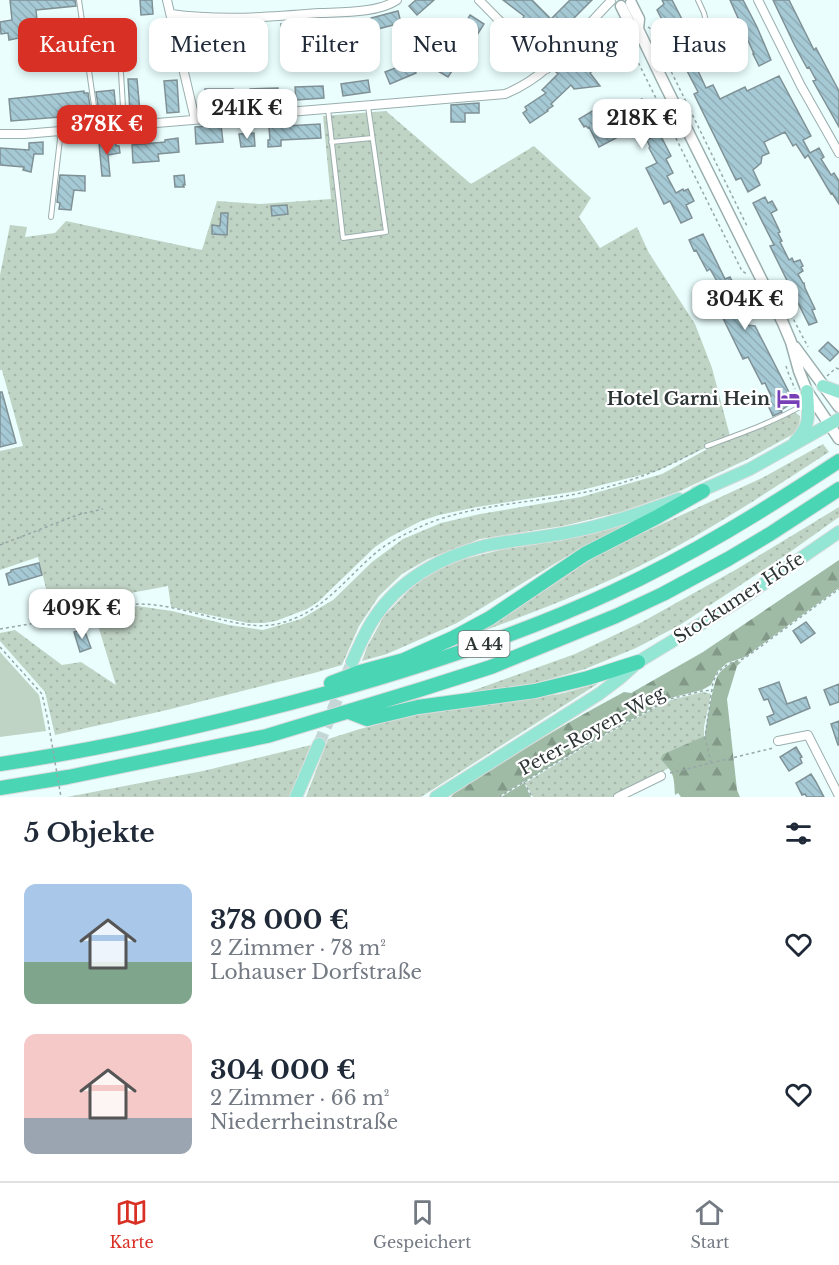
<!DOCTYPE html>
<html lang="de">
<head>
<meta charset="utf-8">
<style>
	body { margin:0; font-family:"Libre Baskerville",serif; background:#f6f6f7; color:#1f2937; height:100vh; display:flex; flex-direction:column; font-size:22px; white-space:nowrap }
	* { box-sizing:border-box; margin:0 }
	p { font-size:20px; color:#747a83 }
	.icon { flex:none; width:33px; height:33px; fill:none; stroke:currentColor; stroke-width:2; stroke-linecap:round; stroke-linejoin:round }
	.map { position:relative; height:797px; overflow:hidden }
	.side { display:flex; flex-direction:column; background:#fff; flex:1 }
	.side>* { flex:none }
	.hud { position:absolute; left:18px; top:18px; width:804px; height:54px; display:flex; gap:12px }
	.price { position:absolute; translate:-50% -51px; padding:0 14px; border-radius:12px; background:#fff; color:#222; font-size:20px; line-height:39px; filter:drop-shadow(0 2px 3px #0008) }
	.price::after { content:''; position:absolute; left:50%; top:36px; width:18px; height:14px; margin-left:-9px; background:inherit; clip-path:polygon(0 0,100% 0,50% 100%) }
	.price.active { background:#d93025; color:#fff }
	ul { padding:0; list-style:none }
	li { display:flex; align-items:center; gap:18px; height:150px; padding:0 24px }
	li span { display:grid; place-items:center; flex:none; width:168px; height:120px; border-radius:12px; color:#555 }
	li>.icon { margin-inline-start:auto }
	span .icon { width:72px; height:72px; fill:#fffc; stroke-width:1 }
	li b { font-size:26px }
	h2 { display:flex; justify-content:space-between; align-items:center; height:72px; padding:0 24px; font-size:26px }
	.chip { padding:0 21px; border-radius:12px; background:#fff; box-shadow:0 3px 9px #0003; font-size:21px; line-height:54px }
	.chip.active { background:#d93025; color:#fff }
	.tabs { display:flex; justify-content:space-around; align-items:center; height:84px; border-top:2px solid #e0e1e3; background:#fff; font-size:16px; color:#747a83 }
	.tabs a { display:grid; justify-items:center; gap:3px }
	.tabs .active { color:#d93025 }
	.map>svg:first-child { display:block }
</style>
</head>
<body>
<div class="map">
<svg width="839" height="797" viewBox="0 0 839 797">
	<defs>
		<pattern id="grass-dots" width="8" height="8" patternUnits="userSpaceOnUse" patternTransform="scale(1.5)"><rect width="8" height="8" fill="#c0d4c5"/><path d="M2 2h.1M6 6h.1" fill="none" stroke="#a5b7aa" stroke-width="1.8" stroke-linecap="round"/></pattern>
		<pattern id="forest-firs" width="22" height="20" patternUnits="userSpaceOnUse" patternTransform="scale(1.5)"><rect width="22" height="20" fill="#9fbba6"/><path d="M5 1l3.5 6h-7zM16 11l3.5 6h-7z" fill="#829988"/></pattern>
		<pattern id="building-back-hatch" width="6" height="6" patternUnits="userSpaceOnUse" patternTransform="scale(1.5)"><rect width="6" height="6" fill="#a6cad5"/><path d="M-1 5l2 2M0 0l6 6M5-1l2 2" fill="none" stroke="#8faeb7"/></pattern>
	</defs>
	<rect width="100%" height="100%" fill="#eafefe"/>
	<path fill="url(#grass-dots)" d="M386,111L471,184L534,146L591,198L579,217L600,248L637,227L649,253L695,324L712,368L730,436L657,471L578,491L477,507L439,515L421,521L390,537L375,547L318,602L307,609L276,621L264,623H248L171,607L168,586L51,608L38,557L0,570V451L23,446L2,370H0V275L10,225L27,227L25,237L55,233L66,221L202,250L217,201L260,204L331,199L323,116Z
		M795,412L800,416L799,431L748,459L680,491L621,512L563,526L480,539L428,559L402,574L379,596L359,626L342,665L314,673L167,710L55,735L45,692L0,641V633L15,630L62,665L81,662L116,685L97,622L108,619L107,612L137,606L172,611L229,625L263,630L301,619L333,600L372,562L403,539L441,523L480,514L581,497L662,474L709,448Z
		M823,444L829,452C762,496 694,541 621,575C569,599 515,620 460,639L610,548L764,477Z
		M839,507V517L783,557L680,625L636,648L585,669L526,686L466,693L575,654L642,622L737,569Z
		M625,525H627L574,552L457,623L387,654L362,661L367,647L384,616L409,590L427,575L460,560L504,549L559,541Z
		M599,683L421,797H306L328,739L360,729L412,715L473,705L560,694Z
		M703,692L711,694L704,727V737L663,754L660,759L669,768L614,797H533L525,783L591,743L660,705L671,700Z
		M311,745L289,797H67L203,771Z"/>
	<path fill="url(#forest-firs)" d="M839,560V588L745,657L727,663L717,672L711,685L702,690L670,698L591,742L498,797H451L455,792C510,757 566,723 624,692L631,693L703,652Z
		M736,661L741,662L737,666L727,699L737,790L740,797H681L678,793L675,795C674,775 674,773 660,759L663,754L705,736C706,725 713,683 718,675C722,669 729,664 736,661Z
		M524,783L531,797H501Z"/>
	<path fill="#c0d4c5" d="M0,652L39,695L46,731L0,737Z"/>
	<path fill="url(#building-back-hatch)" stroke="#809196" stroke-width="1.5" d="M10,0H75L76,6L36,10L38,30L19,32V38L9,40L8,33L1,34L0,22L12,20Z
		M140,0H152L153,14L141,15Z
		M416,0H434L417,15L409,6Z
		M503,0H532L551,19L570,0H592L545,47L521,22L524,16Z
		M662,0H672L685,25L679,30L669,33L657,10L664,4Z
		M730,0H743L757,27L771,60L759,66L753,54H754Z
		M773,0H789L814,50L816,48L839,91V127L813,81L816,80L809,67L807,68L795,46Z
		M398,11L401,23L374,30L371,18Z
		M470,15L484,24L472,43L459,34Z
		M350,19L351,31L282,36L281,24Z
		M615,20L622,33L599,44L601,48L586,56L596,68L590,73L600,86L574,89L571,85L551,104L553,106L547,110L548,111L530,123L523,113L527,110L525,107L546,93L542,90L558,74L555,71L565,62L567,64L580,52L578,50L589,39V38L607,28L606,25Z
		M186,25L214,26V38L186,37Z
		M262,25V38L234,39V27Z
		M162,32L165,61L153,62L150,33Z
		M447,51L460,59L448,77L436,70Z
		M693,60L706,88L713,85L720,99L745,87L747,91L779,76L811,136L803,140L810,153L819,148L824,157L821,159L831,175L834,173L839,181V204L832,193L831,194L808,155L805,158L796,144L793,146L785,132L764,142L769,153L762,156L761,163L753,170L760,185L748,192L741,178L736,180L694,94L698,92L684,65Z
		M411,62L416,73L390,84L385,72Z
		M128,79H137L140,112L130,113Z
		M177,80L179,112L167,113L164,81Z
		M368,80L370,92L343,96L341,84Z
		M323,86L324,98L296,100L295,87Z
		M278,88L279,100L250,101V89Z
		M205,89H233V101H205Z
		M114,90L116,111L99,112L96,92Z
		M84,91V93H88L91,113L85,114L86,115L11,121L9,99Z
		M642,99L671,156L666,159L673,173L667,176L676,193L683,189L684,191L688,189L694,201L686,205L692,218L681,223L670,201L664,204L646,168L657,163L649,148L650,147L647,140L651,138L642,121L630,127L622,111L608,118L618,137L599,147L589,127L588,128L586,126L584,127L579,119L599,107L602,112L624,101L627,106Z
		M479,103V113H465V122H451V105Z
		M320,124L321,138L281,140V146L268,147V140H270L269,127Z
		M221,125L223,142L196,144L195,127Z
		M254,133L255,146L241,147L239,134Z
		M178,138L179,152L158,154L159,161L133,163L132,145L165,142V140Z
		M43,142V154H34L31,172L23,170L24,167L0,165V148L29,150V143Z
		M116,142V146H119L120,153L108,155L110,176H102L99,143Z
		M60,175L85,176V191L74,190L71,210L59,209L60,203L57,202Z
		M184,175L185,185H183L184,187H175L174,176Z
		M765,197L768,203L772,201L777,210L771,213L780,232L778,233L782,241L780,242L789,260L792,258L794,262L800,260L803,266L801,267L803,271L798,274L803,283H804L805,288L815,309L812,310L817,322L809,325L770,246L774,245L753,203Z
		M287,205L288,214L272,216L271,206Z
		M221,213H228L227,235L212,234V225L220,226Z
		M703,234L725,279L730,277L740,297L746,306L751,318L747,325L755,326L794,402L781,410L782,412L773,416L765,399L771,396L765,383L762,384L748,357L743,359L718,308L723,305L713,285L718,283L710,269L707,271L696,250L694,251L689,240Z
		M828,342L839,352L830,361L819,351Z
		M0,392H2L16,443L0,447Z
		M39,563L42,575L9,585L6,574L11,572V570Z
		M806,622L815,633L801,643L793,631Z
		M84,629L91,648L80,652L74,632Z
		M779,682L787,704L806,697L810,708L770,725L767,717L774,714L768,699L764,700L759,689Z
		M839,684V702L830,705L824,690Z
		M839,721V745H838L831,724Z
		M796,747L802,757L800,758L802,763L789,771L780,757Z
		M811,774L816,782L824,797H807L805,794L802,795L796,783Z"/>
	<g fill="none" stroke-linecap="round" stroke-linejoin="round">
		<path stroke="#c4d6d6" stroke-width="12" stroke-dasharray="12 6" stroke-linecap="butt" d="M319,744L352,662"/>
		<defs>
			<path id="lane" d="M79,0L97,127
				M655,58L707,32L708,30L704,13L698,0
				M121,73L124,124
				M328,109L343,238L386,232L368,106
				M75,130L76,140
				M331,142L372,138
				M51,217L60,139L59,132
				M707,446C740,434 774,422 805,404"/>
			<path id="street" d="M167,0L195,119
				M479,0L547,69
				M758,0L801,86L839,153
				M171,14C221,21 270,17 320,13C343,12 378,13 397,0
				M0,134H24L505,94C551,76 577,35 611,1
				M778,741L808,735L839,796
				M618,797L661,776"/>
			<path id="secondary" d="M631,3L639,19L638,29L662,79L783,323L791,342L799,371L807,391L839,439
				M621,6L630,24L638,29
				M795,347L839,407"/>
			<path id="primary" d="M823,386L839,392
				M795,442C812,423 808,415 807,391
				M696,493L750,469L839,419
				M352,662C359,647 365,631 375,617C400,580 440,557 484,546C512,540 541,538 570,532C608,525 643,512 679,499
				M296,797L319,744
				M436,797L599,694L619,679L638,662L737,602L839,532"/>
			<path id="highway" d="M331,683L360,672L404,660L453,638L490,618L585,554L657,517L703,491
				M349,712L367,719L418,707L535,691L588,678L638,662
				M0,764C112,748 222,722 331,692C427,665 522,634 612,592C692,555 766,509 839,461
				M0,788L68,777L267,736L422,689L491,667L616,616L663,594L728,559L770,534L839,489"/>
		</defs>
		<use href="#lane" stroke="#9baeae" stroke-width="6"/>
		<use href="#street" stroke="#9baeae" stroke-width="10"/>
		<use href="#secondary" stroke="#9baeae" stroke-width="13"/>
		<use href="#primary" stroke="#d9dbdb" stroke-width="14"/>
		<use href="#highway" stroke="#d9dbdb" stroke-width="16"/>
		<path stroke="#97a6a6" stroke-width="1.5" stroke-dasharray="3 3" stroke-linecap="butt" d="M648,27L651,29L660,48
			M628,35L630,46L742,271L747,274
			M666,61L747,226
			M788,309L808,347
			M786,366L789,375L795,389
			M827,376L836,368L839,369
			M0,545L77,515L103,509
			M0,629C30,624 60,619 89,614C105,610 123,605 139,604C167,604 196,614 223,620C241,624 258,628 277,624C324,613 344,579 378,551C391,541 407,533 422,526C469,505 530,503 581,493C623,485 663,470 700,449
			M0,647L42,694L48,721
			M711,763L705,737L713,682L718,672L728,664L745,658L839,589
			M670,773L773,748
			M524,782L532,797
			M499,797L591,742L670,699L702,691L713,690"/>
		<use href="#lane" stroke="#fff" stroke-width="4"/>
		<use href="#street" stroke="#fff" stroke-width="8"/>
		<use href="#secondary" stroke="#fff" stroke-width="10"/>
		<use href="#primary" stroke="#92e6d3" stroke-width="12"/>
		<use href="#highway" stroke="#4ad5b5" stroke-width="14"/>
		<path stroke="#97a6a6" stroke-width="1.5" stroke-dasharray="3 3" stroke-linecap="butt" d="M48,721L61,797"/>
	</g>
	<defs>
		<symbol id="hotel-bare" viewBox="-9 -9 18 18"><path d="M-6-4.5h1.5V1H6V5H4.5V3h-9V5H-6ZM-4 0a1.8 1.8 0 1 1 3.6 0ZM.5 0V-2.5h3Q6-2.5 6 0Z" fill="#7840b6" stroke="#fff" stroke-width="2.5" paint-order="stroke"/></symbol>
	</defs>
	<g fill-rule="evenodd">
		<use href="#hotel-bare" x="772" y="382" width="33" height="33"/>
	</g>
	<g text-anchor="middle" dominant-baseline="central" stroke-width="4.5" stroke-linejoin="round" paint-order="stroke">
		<rect fill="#fff" stroke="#6c7272" stroke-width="1.5" x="458.5" y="631" width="51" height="26" rx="4.5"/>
		<g font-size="16" font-weight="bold" fill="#2d3535">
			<text x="484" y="644">A 44</text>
		</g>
		<g font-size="18" font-weight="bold" fill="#2d3535" stroke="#fff" text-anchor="end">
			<text x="770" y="399">Hotel Garni Hein</text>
		</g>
		<g font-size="18" fill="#2d3535" stroke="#fff">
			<text transform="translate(739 598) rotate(-33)">Stockumer Höfe</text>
			<text transform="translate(592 731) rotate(-29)">Peter-Royen-Weg</text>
		</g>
	</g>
</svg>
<b class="price" style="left:247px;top:140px">241K €</b>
<b class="price" style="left:642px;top:150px">218K €</b>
<b class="price active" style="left:107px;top:156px">378K €</b>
<b class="price" style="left:745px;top:331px">304K €</b>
<b class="price" style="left:82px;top:640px">409K €</b>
<div class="hud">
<a class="chip active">Kaufen</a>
<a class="chip">Mieten</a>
<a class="chip">Filter</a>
<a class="chip">Neu</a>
<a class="chip">Wohnung</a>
<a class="chip">Haus</a>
</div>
</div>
<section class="side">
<h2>5 Objekte<svg class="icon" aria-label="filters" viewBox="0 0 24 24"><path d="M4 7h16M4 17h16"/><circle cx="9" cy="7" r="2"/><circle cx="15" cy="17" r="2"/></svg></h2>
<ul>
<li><span style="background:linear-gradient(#a9c7e8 65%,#7fa58c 0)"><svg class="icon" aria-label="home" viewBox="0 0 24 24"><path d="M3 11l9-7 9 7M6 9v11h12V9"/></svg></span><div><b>378 000 €</b><p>2 Zimmer · 78 m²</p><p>Lohauser Dorfstraße</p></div><svg class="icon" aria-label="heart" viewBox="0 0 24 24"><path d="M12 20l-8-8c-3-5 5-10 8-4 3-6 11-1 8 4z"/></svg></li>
<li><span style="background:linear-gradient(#f6c9c9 70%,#9aa5b1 0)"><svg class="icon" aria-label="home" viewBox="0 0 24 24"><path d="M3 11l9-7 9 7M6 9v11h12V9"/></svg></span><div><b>304 000 €</b><p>2 Zimmer · 66 m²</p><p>Niederrheinstraße</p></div><svg class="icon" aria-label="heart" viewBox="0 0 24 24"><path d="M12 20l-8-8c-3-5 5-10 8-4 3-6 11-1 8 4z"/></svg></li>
</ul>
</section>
<nav class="tabs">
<a class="active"><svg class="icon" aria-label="map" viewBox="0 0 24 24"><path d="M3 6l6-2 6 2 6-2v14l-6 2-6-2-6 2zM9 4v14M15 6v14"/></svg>Karte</a>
<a><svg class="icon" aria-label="saved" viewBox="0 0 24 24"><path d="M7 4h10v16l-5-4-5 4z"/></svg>Gespeichert</a>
<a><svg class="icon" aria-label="home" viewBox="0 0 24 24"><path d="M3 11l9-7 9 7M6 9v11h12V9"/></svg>Start</a>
</nav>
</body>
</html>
